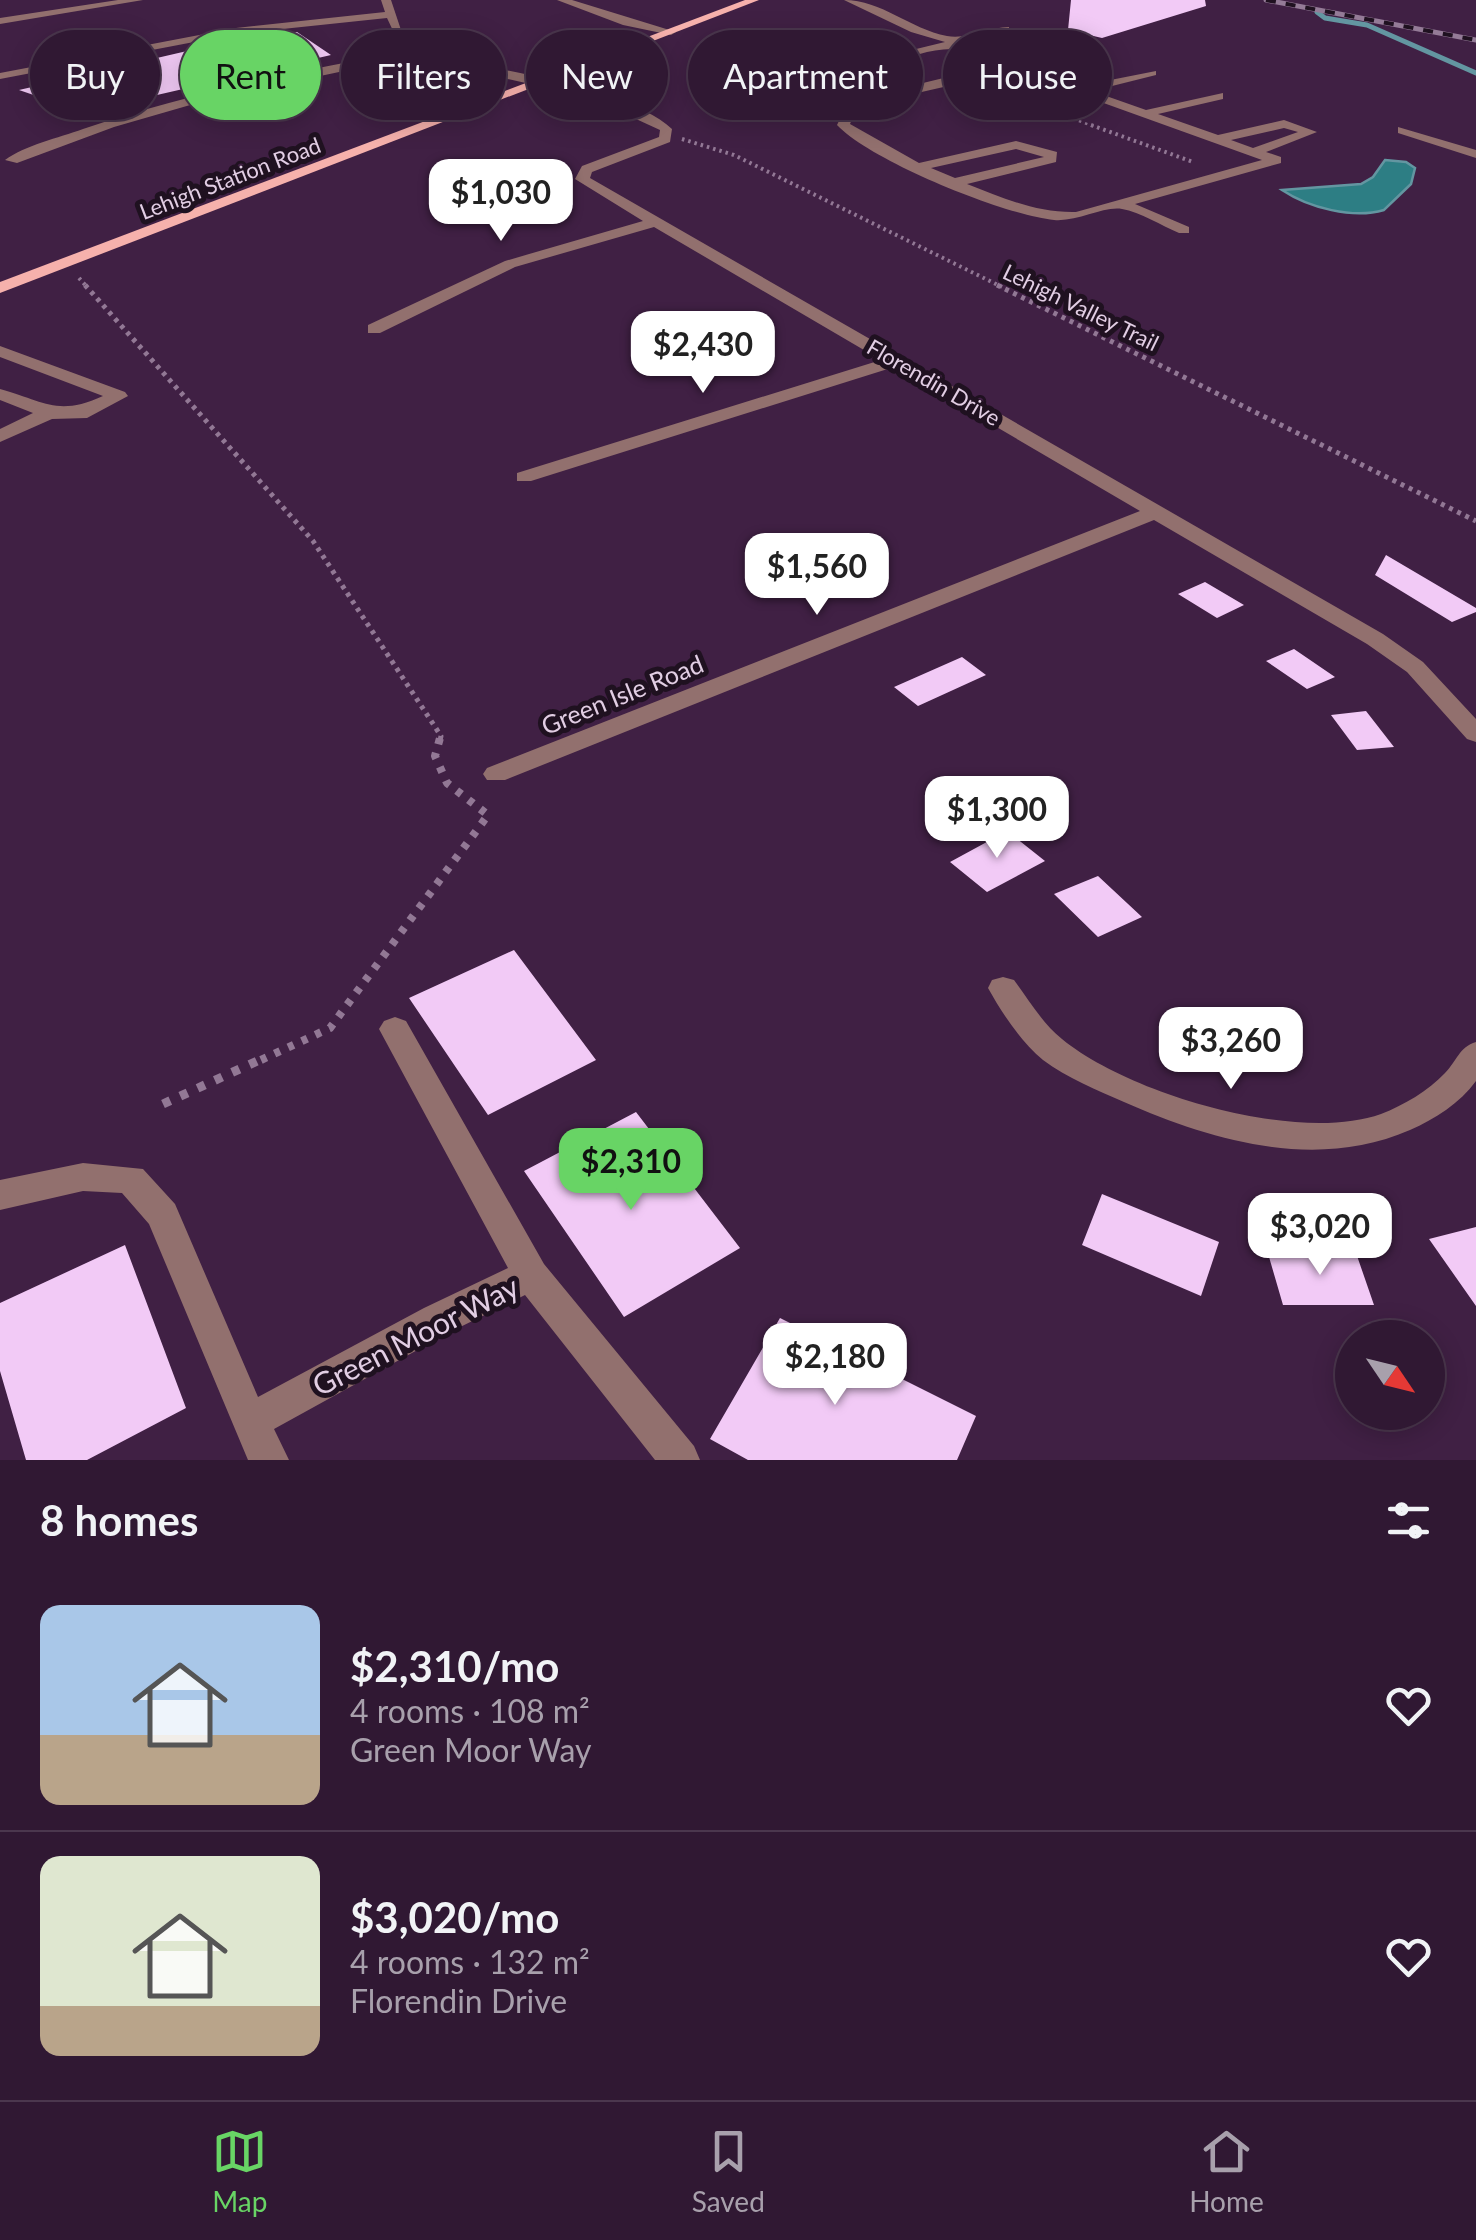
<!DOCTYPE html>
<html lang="en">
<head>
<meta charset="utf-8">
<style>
	body { margin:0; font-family:Lato,sans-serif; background:#38213b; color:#f1f3f6; height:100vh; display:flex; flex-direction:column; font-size:38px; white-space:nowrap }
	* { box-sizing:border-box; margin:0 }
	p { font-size:32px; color:#a8a0ac }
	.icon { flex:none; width:55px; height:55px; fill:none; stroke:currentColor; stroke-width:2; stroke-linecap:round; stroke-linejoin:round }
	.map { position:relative; height:1460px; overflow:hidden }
	.details { display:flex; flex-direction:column; background:#301833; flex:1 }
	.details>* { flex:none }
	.hud { position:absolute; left:30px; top:30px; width:1418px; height:90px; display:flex; gap:20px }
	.needle { width:65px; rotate:125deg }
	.buttons { position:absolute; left:1335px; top:1320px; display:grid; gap:20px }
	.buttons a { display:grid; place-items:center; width:110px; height:110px; border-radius:50%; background:#301833; box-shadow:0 5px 25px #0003,0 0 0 2px #4b374e; font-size:50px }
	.price { position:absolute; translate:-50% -85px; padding:0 22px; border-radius:20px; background:#fff; color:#222; font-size:32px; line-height:65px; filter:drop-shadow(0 2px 5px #0008) }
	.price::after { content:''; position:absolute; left:50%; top:60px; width:30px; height:22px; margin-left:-15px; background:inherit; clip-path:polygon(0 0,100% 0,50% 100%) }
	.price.selected { background:#68d465; color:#111 }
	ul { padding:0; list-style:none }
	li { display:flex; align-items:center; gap:30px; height:250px; padding:0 40px }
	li+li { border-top:2px solid #4b374e }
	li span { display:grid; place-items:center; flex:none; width:280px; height:200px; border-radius:20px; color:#555 }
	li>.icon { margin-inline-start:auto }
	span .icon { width:120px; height:120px; fill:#fffc; stroke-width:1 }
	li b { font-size:42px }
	h2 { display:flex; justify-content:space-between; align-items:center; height:120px; padding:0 40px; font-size:42px }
	.tag { padding:0 35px; border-radius:45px; background:#301833; box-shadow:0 5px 25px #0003,0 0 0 2px #4b374e; font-size:35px; line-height:90px }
	.tag.selected { background:#68d465; color:#111 }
	.tab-bar { display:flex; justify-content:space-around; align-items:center; height:140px; border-top:2px solid #4b374e; background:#301833; font-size:28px; color:#a8a0ac }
	.tab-bar a { display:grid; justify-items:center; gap:5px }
	.tab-bar .selected { color:#68d465 }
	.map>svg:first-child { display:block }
</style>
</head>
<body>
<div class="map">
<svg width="1476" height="1460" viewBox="0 0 1476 1460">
	<rect width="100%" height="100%" fill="#402044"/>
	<path fill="#2d7e84" stroke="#6396a1" stroke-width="2.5" d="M1385,160L1406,162L1415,168L1411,184L1384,210C1353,219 1309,208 1282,190L1361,184L1373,177Z"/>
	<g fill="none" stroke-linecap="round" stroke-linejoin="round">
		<path stroke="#6396a1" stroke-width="5" d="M1317,12L1325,18L1367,25L1476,73"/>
	</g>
	<path fill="#f2caf6" d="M1071,0H1205L1206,6L1102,38L1068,30Z
		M297,32L331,55L83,112L19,90L187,51Z
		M1386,555L1476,608V612L1452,622L1375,575Z
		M1205,582L1244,605L1217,618L1178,594Z
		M1294,649L1335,677L1307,689L1266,661Z
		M962,657L986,675L918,706L894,687Z
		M1366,711L1394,747L1357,750L1331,715Z
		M1007,831L1045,861L987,892L950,862Z
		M1098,876L1142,917L1098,937L1054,894Z
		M514,950L596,1060L488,1115L409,998Z
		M636,1112L740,1248L624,1317L524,1171Z
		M1102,1194L1219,1242L1201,1296L1082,1245Z
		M1476,1227V1306L1429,1239Z
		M125,1245L186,1408L87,1460H26L0,1371V1303Z
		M1267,1250H1355L1374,1305H1283Z
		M780,1318L976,1416L957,1460H748L710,1439Z"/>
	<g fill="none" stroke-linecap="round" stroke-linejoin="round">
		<path stroke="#927895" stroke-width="2.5" stroke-dasharray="2.5 4" stroke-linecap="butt" d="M729,43L747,51
			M1032,49L1046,47
			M1066,64L1081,61
			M982,92L1031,104
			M1049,99L1030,103L1098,128"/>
		<path stroke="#927895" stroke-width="4" stroke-dasharray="2.5 4" stroke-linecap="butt" d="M1091,125L1193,162
			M682,139L734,155L1002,287
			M79,278L87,287"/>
		<path stroke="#927895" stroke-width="5" stroke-dasharray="4 5" stroke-linecap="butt" d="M85,285L313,541L441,736L440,741
			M997,285L1476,521"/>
		<path stroke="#927895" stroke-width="8" stroke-dasharray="6 9" stroke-linecap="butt" d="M261,1060L330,1028L488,815L447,783L435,756L440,738"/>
		<path stroke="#927895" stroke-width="9" stroke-dasharray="8 11" stroke-linecap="butt" d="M163,1104L266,1057"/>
		<path fill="#92706e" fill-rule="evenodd" d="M118,0H143L0,24V18Z
			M381,0H391L402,33L434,28L439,31L405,39L414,52C475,65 630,88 672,129L670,142L592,172L590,178L1383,634L1423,662L1476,719V742L1467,739L1407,672L1367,644L1154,520L505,780H487L483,774L487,768L1140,511L894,367L531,481H517V473L881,360L654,227L515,267L380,333H368V325L505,261L643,221L575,179L582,166L659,137L660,130L588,97L410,57L211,99L114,127L17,163L5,160C26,145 58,138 83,129C187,94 295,71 403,52L387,18L236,34L0,79V73L236,28L385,12Z
			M557,0H572L676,32L671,35L623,25Z
			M844,0C882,0 910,29 947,36C967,40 989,27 1009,27V31L965,41L1080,86L1156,71V75L1092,91L1146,110L1223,93V99L1158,114L1218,135L1284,120L1317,132L1266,152L1281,157V163L1135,204L1189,227V233H1179C1162,226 1140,212 1122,209C1103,206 1078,222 1054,220C1004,215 871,161 837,125L846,107L861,98L989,67L992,62C955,37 924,54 884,64L880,69L779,90L725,70L825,47L852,49L875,59L945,42L911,32ZM825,53L850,55L869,65L780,82L744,71ZM1001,66L1262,160L1076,212C1037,213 1003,198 967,184L1056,162L1057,152L1016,141L919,163L850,124L855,112L869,104L983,78ZM1284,128L1298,132L1253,148L1231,140ZM1016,149L1044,157L955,178L931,168Z
			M1398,127L1476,150V158L1398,133Z
			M0,346L125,392L128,396L87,418L52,419L0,442V429L33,413L0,400V389C44,401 57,417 103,396L0,357Z
			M1003,977L1014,980C1029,1000 1042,1023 1062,1039C1129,1094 1297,1144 1381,1114C1404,1105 1428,1091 1445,1073C1457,1061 1459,1047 1476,1042V1081C1460,1103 1435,1119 1410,1130C1316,1171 1213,1141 1124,1102C1097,1090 1067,1078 1043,1060C1021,1042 1002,1013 988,988L992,980Z
			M395,1017L406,1021L544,1264L694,1446L700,1460H655L525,1295L450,1332L274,1429L289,1460H248L149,1224L122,1193L83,1191L0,1210V1180L83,1163L143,1169L175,1204L258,1397L424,1308L508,1268L379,1029L384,1021Z"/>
		<path fill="#f6b1ac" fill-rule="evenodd" d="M745,0H759L0,293V282Z"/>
		<defs>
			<path id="rail" d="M1266,0L1476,40"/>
		</defs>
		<use href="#rail" stroke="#947b97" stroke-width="5"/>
		<use href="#rail" stroke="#1f1120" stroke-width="4" stroke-dasharray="10" stroke-linecap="butt"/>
	</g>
	<g text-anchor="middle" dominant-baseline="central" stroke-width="10" stroke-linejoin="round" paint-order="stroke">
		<g font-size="22" fill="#e2cee4" stroke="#1f1120">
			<text transform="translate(230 178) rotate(-21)">Lehigh Station Road</text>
			<text transform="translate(1081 307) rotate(26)">Lehigh Valley Trail</text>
			<text transform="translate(934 382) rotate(30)">Florendin Drive</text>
		</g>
		<g font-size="25" fill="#e2cee4" stroke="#1f1120">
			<text transform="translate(622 694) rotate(-22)">Green Isle Road</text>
		</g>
		<g font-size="30" fill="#e2cee4" stroke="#1f1120">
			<text transform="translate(415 1335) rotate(-27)">Green Moor Way</text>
		</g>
	</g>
</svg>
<div class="buttons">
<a><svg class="needle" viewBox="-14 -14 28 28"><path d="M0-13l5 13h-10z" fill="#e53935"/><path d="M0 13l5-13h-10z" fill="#a8a0ac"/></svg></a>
</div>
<b class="price" style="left:501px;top:244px">$1,030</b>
<b class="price" style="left:703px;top:396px">$2,430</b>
<b class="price" style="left:817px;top:618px">$1,560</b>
<b class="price" style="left:997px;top:861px">$1,300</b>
<b class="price" style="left:1231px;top:1092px">$3,260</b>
<b class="price selected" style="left:631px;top:1213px">$2,310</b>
<b class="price" style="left:1320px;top:1278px">$3,020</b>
<b class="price" style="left:835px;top:1408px">$2,180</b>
<div class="hud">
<a class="tag">Buy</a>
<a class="tag selected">Rent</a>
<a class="tag">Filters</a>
<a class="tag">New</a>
<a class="tag">Apartment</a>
<a class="tag">House</a>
</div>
</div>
<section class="details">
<h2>8 homes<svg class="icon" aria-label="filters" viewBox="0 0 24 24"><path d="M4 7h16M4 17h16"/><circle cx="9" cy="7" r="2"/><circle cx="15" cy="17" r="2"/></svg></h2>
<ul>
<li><span style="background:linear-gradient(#a9c7e8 65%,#b9a48a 0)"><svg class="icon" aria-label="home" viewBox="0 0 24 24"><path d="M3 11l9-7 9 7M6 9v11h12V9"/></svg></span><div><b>$2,310/mo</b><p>4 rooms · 108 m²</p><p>Green Moor Way</p></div><svg class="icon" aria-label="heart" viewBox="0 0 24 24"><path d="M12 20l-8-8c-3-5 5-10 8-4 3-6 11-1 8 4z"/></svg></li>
<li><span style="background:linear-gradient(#dfe7d0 75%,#b9a48a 0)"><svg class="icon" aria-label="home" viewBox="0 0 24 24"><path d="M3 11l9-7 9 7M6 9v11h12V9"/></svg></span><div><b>$3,020/mo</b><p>4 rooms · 132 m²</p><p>Florendin Drive</p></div><svg class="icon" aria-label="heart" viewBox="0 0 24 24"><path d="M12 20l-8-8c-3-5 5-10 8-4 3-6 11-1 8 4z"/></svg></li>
</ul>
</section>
<nav class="tab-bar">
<a class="selected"><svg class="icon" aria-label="map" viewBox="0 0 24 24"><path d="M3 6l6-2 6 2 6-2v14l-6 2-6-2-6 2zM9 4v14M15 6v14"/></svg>Map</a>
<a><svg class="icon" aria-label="saved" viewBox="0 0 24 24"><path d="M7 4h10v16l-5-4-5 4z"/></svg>Saved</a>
<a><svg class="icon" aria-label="home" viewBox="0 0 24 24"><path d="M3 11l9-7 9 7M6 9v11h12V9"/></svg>Home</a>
</nav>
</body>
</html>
